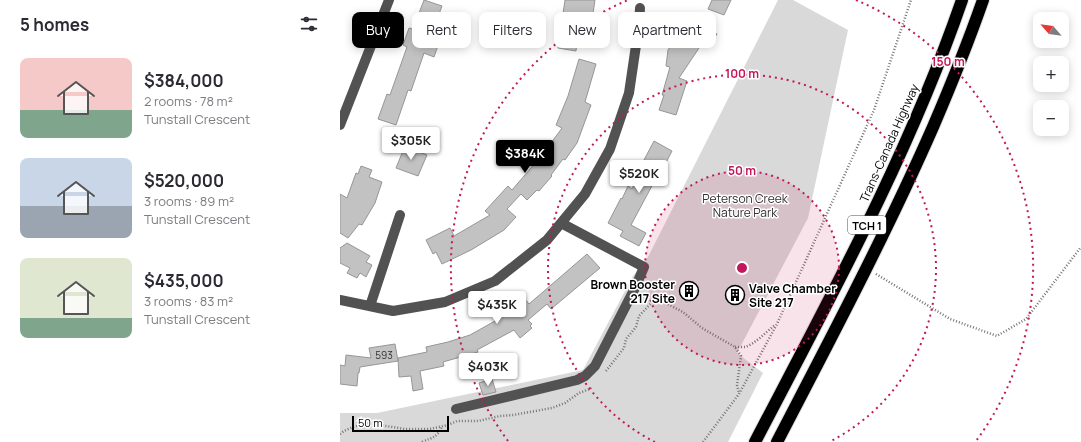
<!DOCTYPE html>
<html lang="en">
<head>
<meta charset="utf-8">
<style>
	body { margin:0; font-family:Manrope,sans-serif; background:#f7f7f7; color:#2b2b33; height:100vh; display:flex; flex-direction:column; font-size:15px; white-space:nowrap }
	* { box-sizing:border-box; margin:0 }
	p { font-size:13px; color:#7c7c81 }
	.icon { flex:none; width:22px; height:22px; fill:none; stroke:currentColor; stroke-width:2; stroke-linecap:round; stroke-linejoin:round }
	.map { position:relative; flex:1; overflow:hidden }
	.sheet { display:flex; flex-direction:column; background:#fff; width:340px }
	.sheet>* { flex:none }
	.top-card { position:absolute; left:12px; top:12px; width:380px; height:36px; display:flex; gap:8px }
	.needle { width:26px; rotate:298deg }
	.controls { position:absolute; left:693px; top:12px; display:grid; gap:8px }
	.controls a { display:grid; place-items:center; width:36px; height:36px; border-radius:8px; background:#fff; box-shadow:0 2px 10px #0003; font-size:20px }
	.scale { position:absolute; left:12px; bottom:10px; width:97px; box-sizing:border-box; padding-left:4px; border:2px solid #000; border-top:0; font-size:11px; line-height:14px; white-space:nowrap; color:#000; -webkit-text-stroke:3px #fff; paint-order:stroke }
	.price { position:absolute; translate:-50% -34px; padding:0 9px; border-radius:4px; background:#fff; color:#222; font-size:13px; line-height:26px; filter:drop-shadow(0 1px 2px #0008) }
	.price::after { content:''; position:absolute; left:50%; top:24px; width:12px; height:9px; margin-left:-6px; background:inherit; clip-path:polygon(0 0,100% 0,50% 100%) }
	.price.on { background:#000; color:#fff }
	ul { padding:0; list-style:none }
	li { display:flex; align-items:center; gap:12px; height:100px; padding:0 20px }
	li span { display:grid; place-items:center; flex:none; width:112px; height:80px; border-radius:8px; color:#555 }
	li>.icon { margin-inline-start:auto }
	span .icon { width:48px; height:48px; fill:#fffc; stroke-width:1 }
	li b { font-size:17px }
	h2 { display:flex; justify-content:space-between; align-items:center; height:48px; padding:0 20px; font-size:17px }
	.chip { padding:0 14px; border-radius:8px; background:#fff; box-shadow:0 2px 10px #0003; font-size:14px; line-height:36px }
	.chip.on { background:#000; color:#fff }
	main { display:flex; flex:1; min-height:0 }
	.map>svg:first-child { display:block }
</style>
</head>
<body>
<main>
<section class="sheet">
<h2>5 homes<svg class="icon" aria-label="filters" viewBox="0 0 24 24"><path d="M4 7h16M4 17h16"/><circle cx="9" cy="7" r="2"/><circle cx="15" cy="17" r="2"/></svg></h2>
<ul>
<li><span style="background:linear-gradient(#f6c9c9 65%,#7fa58c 0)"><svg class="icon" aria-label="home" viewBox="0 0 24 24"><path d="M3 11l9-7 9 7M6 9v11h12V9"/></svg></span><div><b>$384,000</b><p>2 rooms · 78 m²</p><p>Tunstall Crescent</p></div></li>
<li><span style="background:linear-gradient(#c9d6e8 60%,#9aa5b1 0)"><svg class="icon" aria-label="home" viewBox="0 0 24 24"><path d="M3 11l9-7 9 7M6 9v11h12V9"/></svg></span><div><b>$520,000</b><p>3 rooms · 89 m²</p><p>Tunstall Crescent</p></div></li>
<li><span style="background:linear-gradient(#dfe7d0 75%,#7fa58c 0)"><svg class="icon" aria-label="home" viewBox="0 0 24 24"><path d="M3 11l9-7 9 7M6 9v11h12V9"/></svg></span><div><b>$435,000</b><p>3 rooms · 83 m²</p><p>Tunstall Crescent</p></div></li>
</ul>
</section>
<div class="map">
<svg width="741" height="442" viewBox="0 0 741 442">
	<rect width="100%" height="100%" fill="#fff"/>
	<path fill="#d9d9d9" d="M438,0H453L508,30L468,218L397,353L423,373L388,442H0V413H37L243,370L293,276L308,257Z"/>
	<path fill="#c2c2c2" stroke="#969696" d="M84,0L102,6L91,36L100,40L94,57L84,53L71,91L68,90L56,125L38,119L47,94L50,95L67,47L63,45L69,28L73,29Z
		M225,0H255L253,13H256L254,35L238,33L236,51L218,48Z
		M372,0H391L384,15L368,9Z
		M348,23L358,30L362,24L377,34L369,46L363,42L339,78L347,81L336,115L319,110L324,95H322L330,67L326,66L328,50L338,35L339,36Z
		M239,59L256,64L245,102L251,105L237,143L225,160L223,159L211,175L212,176L199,191L197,190L187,200L181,194L167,209L176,217L164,230L131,250L102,264L96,252L93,254L86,240L110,228L114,236L150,215L145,211L168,186L172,190L203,154L222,128L216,125L228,96Z
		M314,141L332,151L319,176L315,182H314L291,225L306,233L299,246L280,236L283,231L268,223L281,198L282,199L288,186L292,189L294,185L307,161L304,160Z
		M65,146L87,155L78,176L56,168Z
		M21,166L32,170L29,177L42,182L35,203L22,225L19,224L8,238L0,233V194L7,198L16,173L18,174Z
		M7,243L30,256L26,262L32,265L26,277L20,273L17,278L7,273L10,268L0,263V248Z
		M247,254L260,268L211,309L207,304L188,320L192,324L190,326L192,328L180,338L174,330L137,350L138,352L103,362L104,366L80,371L83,389L73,391L71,376L59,377L58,358L87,352L86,347L108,342L130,335L155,321L171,309L172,310L185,299L189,304Z
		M55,344L58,361L20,367L19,373H18L17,386L0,384V365L5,366L6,355L31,358L29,348Z
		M152,379L156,392L143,395L139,383Z"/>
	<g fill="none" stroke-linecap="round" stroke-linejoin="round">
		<defs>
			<path id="highway" d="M415,442C490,298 569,154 622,0
				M437,442C491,338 546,234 593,127C611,85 628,43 643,0"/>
		</defs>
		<use href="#highway" stroke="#dbdbdb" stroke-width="14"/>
		<path stroke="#747474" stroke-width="2.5" stroke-dasharray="1 2" stroke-linecap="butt" d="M536,274L610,319L657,336L686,319L741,247
			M303,294L316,298L343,312L362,328L395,347L401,356L397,385L399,393
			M395,347C398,347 402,347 405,347C415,344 426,332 435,325
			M266,371L284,348L286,339L296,327L299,316L316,298
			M0,434L4,431L13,427L27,423L65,429H90L108,425L117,421H138L160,416L173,415L212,408L225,403L239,393L250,389L252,386
			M82,442C93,437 97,438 102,426
			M363,442L399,394L437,324L534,110L571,0"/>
		<path stroke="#525252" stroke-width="10" d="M0,125L49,0
			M0,300L53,311L105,302L155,281L207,240L245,194L270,149L289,93L299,25L300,8
			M30,306L60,215
			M116,409L237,380L245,376L255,366L296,286L304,267L221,223"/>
		<use href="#highway" stroke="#000" stroke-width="12"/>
	</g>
	<circle cx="402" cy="268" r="97" fill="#c2185b" fill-opacity=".12"/>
	<g fill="none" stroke="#c2185b" stroke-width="2" stroke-dasharray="2 4">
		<circle cx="402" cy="268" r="97"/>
		<path d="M315 442A194 194 0 1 1 489 442"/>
		<path d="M168 441A291 291 0 0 1 288 0M516 0A291 291 0 0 1 636 441"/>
	</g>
	<defs>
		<symbol id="building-ring" viewBox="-11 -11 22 22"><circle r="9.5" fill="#fff" stroke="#000" stroke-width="1.5"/><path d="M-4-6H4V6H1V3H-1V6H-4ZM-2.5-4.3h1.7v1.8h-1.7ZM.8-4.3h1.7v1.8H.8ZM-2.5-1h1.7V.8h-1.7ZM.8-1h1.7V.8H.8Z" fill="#000"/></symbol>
	</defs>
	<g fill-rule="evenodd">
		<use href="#building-ring" x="338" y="280" width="22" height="22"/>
		<use href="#building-ring" x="384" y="284" width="22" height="22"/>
	</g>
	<g text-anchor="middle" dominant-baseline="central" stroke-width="3" stroke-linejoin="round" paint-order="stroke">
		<g font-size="10" fill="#303030">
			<text x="44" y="355">593</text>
		</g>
		<rect fill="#fff" stroke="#4c4c4c" stroke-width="1" x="508" y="216" width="38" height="18" rx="3"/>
		<g font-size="11" font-weight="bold" fill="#000">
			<text x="527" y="225">TCH 1</text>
		</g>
		<g font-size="12" fill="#000" stroke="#fff">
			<text transform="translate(549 143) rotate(-66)">Trans-Canada Highway</text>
		</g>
		<g font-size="12" fill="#303030" stroke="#fff">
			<text x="405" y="198">Peterson Creek<tspan x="405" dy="14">Nature Park</tspan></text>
		</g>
		<g font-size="12" font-weight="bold" fill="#000" stroke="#fff" text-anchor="end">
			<text x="335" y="284">Brown Booster<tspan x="335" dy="14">217 Site</tspan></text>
			<text x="409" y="288" text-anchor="start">Valve Chamber<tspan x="409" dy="14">Site 217</tspan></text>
		</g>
	</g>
	<circle cx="402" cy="268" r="6" fill="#c2185b" stroke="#fff" stroke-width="2"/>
	<g font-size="12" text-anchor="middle" font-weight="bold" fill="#c2185b" stroke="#fff" stroke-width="3" stroke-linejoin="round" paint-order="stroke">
		<text x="608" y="66">150 m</text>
		<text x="402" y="78">100 m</text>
		<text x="402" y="175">50 m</text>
	</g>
</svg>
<div class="controls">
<a><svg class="needle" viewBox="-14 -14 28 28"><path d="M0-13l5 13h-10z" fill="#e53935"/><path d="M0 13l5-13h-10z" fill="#7c7c81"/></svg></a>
<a>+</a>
<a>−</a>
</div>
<div class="scale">50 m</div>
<b class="price" style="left:71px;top:161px">$305K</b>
<b class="price on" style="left:185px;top:174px">$384K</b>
<b class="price" style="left:299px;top:194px">$520K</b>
<b class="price" style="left:157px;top:325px">$435K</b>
<b class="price" style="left:148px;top:387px">$403K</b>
<div class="top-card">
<a class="chip on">Buy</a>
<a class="chip">Rent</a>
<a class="chip">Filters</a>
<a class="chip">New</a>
<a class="chip">Apartment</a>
</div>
</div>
</main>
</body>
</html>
